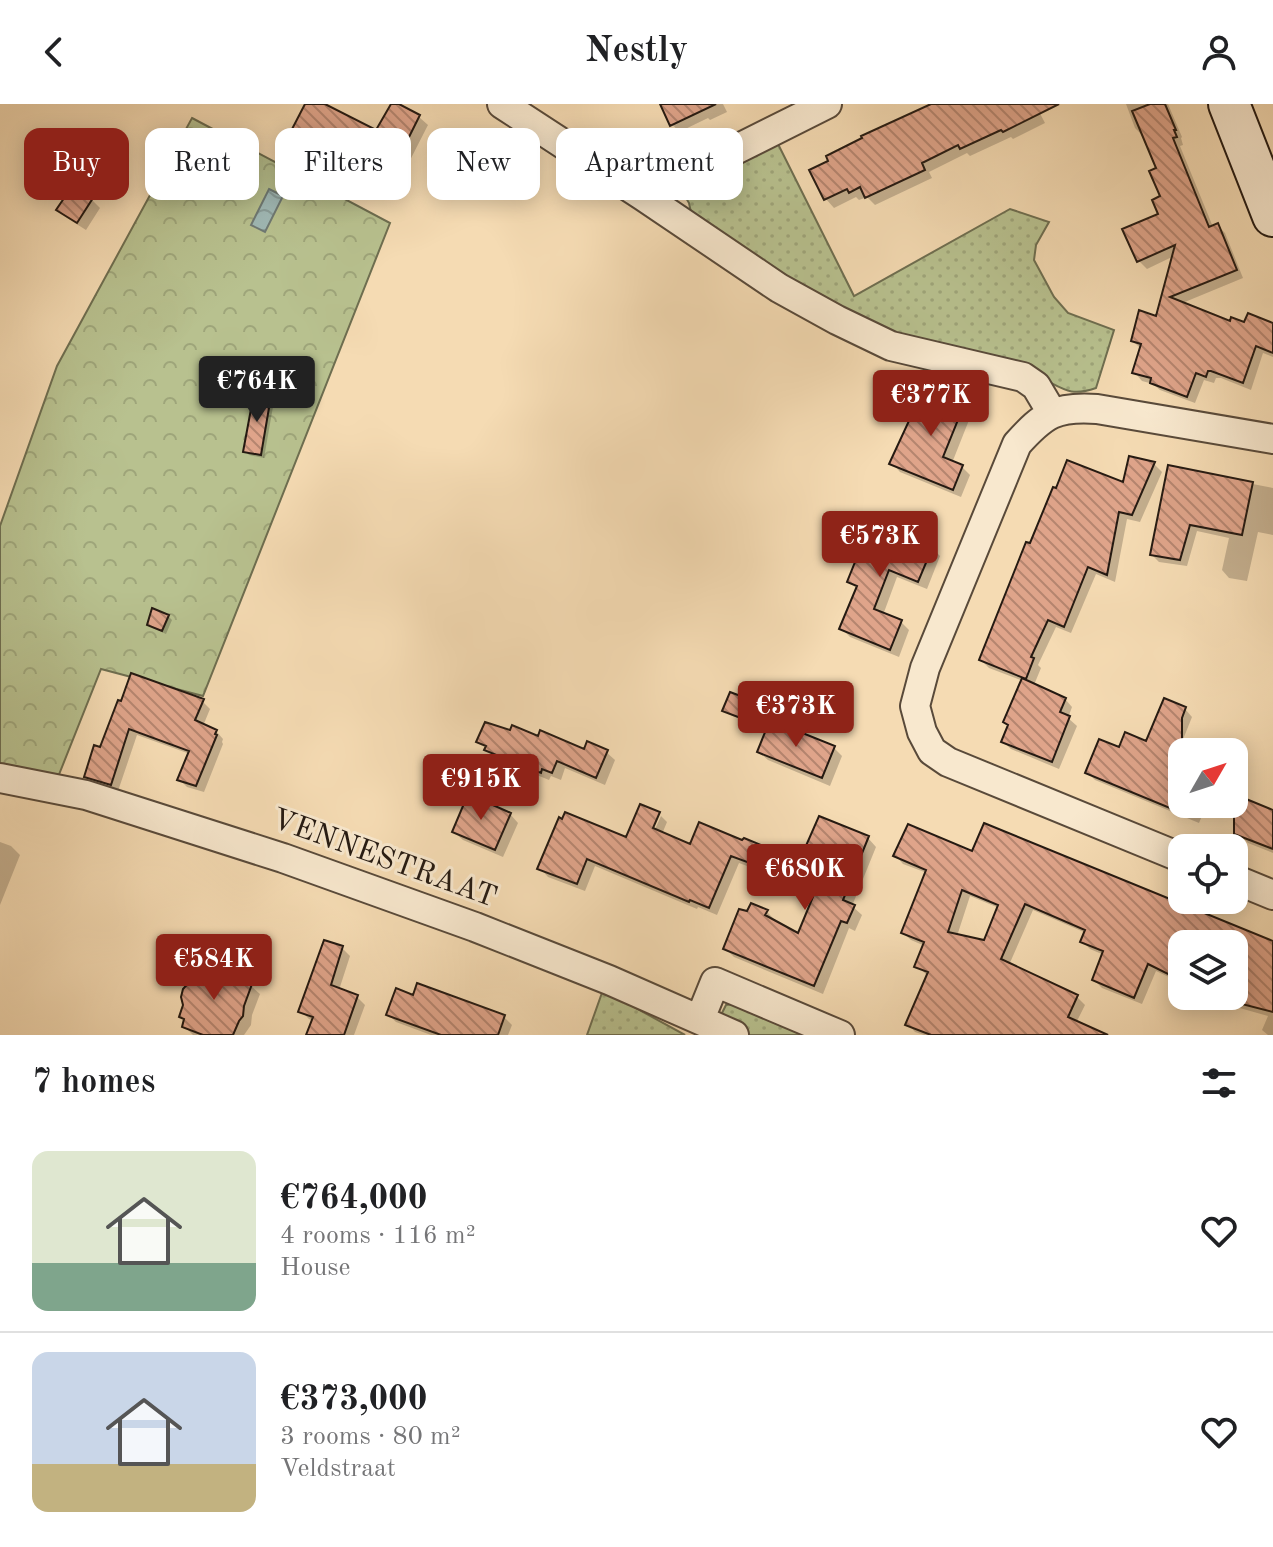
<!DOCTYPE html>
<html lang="en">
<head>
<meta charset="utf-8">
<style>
	body { margin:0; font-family:"Old Standard TT",serif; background:#f6f6f6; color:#202124; height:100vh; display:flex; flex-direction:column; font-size:30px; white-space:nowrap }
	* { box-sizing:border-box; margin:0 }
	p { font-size:26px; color:#757577 }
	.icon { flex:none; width:44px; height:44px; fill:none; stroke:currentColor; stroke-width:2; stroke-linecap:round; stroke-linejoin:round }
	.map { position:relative; height:931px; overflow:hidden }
	.panel { display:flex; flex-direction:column; background:#fff; flex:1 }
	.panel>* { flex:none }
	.top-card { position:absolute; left:24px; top:24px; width:800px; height:72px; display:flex; gap:16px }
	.needle { width:52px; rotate:51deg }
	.controls { position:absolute; left:1168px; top:634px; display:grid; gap:16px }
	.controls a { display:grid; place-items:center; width:80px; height:80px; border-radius:16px; background:#fff; box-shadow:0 4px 20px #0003; font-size:40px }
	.price { position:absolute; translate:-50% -68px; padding:0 18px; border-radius:8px; background:#8f2418; color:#fff; font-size:26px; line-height:52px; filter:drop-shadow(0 2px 4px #0008) }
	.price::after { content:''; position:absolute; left:50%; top:48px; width:24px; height:18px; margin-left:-12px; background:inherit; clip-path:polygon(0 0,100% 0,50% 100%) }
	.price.active { background:#222; color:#fff }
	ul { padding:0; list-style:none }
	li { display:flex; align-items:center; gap:24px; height:200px; padding:0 32px }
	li+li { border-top:2px solid #e0e0e0 }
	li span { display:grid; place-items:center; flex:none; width:224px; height:160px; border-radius:16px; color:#555 }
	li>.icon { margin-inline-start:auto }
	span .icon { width:96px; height:96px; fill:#fffc; stroke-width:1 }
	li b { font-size:34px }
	h2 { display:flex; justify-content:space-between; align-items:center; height:96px; padding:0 32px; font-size:34px }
	.tag { padding:0 28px; border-radius:16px; background:#fff; box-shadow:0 4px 20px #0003; font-size:28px; line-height:72px }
	.tag.active { background:#8f2418; color:#fff }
	header { display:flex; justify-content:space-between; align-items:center; height:104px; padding:0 32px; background:#fff; font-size:36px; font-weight:700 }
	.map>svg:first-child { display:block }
</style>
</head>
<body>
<header><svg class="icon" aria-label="back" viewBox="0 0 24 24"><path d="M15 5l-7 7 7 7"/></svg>Nestly<svg class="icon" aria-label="person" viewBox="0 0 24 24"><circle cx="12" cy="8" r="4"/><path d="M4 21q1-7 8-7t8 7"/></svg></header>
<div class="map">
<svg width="1273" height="931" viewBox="0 0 1273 931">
	<defs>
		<pattern id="grass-dots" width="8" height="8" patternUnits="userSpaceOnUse" patternTransform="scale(2)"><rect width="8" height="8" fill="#b8c18f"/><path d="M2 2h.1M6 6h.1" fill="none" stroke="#9ea57a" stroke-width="1.8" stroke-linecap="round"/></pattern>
		<pattern id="forest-crowns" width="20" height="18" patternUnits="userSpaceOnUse" patternTransform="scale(2)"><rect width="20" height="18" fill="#b8c18f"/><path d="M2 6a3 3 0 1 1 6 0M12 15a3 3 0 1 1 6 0" fill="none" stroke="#9ea57a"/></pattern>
		<pattern id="water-waves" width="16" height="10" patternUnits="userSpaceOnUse" patternTransform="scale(2)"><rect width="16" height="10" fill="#9fb9b6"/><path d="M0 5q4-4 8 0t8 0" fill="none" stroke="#899e9b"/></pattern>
		<pattern id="building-back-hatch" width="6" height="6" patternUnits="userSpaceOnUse" patternTransform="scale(2)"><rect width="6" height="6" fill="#dfa48a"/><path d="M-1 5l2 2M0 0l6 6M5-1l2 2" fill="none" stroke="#b5856f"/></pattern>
	</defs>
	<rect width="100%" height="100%" fill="#f5dbb3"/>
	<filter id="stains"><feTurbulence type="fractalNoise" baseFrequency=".0025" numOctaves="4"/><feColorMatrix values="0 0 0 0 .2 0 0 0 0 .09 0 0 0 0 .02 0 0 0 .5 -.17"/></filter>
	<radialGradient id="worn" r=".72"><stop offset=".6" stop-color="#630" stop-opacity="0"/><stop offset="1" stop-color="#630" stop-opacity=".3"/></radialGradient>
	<path fill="url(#grass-dots)" stroke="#6e6e50" stroke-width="2" d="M776,36L854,192L1010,105L1049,118L1036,141L1034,156L1054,193L1068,209L1114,226L1096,284C1070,293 1064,285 1041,274L855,216L692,113L689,99L682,87Z
		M603,886L685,931H587Z
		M740,899L815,931H747L721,911L726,901Z"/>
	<path fill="url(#forest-crowns)" stroke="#6e6e50" stroke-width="2" d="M192,14L390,119L203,592L101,565L58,673L0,663V422L57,262Z"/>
	<path fill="url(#water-waves)" stroke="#6e7974" stroke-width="2" d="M269,85L283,92L265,128L251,121Z"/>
	<path fill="#0003" fill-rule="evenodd" d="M307,0H321L377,28L393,0L419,13L428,21L405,66L378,51L366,73L328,52L315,76L288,62L279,54Z
		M662,0H723L727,8L710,16L708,14L679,28L672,20Z
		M935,0H1035L1045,19L1013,35L1011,33L970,52L967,49L929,68L932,74L875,101L867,93L859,96L856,93L834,104L826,95Z
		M1126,0H1168L1182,33L1181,34L1183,41L1180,42L1213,123L1217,121L1225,129L1243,174L1180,200L1231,219L1273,221V253L1263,249L1251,286L1221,274H1216L1214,279L1204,276L1195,299L1160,286L1153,280L1142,277L1135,269L1141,245L1133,237L1157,215L1174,152L1147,165L1139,157L1161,112L1163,93L1158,65L1143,32L1135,24Z
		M92,96L100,104L86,126L67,114L59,106Z
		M270,294L274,297L264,354L249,351L245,347Z
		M965,298L973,306L952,359L962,363L970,371L961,393L900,368L892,359Z
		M1130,355L1154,360L1162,368L1140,418L1127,415L1115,478L1096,470L1071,529L1056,523L1038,561L1041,564L1034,581L1065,595L1072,603L1068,614L1077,622L1059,665L1011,645L1003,638L1023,577L989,564L981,556L1031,442L1125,381Z
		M1170,364L1273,384V431L1258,428L1247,477L1229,474L1222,466L1229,434L1197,427L1187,462L1159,458L1152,451Z
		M932,444L940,452L927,485L897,473L883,511L901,518L909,526L899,553L850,533L842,525L858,486L850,478L858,456L852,449Z
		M168,512L172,516L166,530L153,524L149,520Z
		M202,597L210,605L203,622L216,627L223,635L222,638L223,640L204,688L187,683L179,675L190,650L137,631L118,687L93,680L86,673L101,646L119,599Z
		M753,599L757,603L750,619L728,610L725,606Z
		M1185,605L1192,613L1178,648L1182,650V700H1207L1199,719L1095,676L1088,669L1120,646L1147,640Z
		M479,637L585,648H606L615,656L605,681L565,664L561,676L551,672L549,676L495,654Z
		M834,644L842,652L830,682L768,656L759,648Z
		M641,702L660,711H657L648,733L651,734L661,712L667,718L662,730L691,742L700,721L743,739L745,736L772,748L780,756L774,772L739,759L717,811L698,803L697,805L595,762L585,787L548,773L540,764L560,716L563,717L566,710L627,736Z
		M1273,706V749L1248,739L1240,731Z
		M510,710L518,719L503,753L463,736L454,728Z
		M868,734L876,743L852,802L862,811L855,827L849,824L823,890L734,853L725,844L766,807L775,816L774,818L799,832L830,758L816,752L808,744Z
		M0,738L11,742L20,751L0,801Z
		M973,750L1273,839V931H1268L1262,926L1268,912L1222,899L1209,892H1234V840H1182V879L1156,867L1142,900L1102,884L1094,876L1104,851L1090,845L1082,837L1086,829L1033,806L1009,861L1077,893L1085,901L1076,919L1091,931H924L915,928L908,920L928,872L917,862L925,842L911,836L903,829L927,769L903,760L896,752ZM970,792L999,804L985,838L957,832Z
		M342,844L350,852L339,886L357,893L365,901L354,931H308L313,917L309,915L301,907Z
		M231,870L238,877L251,882L260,890L252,911L251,921L244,931H193L184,922L186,917L181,912Z
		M414,893L504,913L512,921L508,931H431L396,918L388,910Z"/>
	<path fill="url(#building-back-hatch)" stroke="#251a12" stroke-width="2" fill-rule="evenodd" d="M305,0H325L376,26L391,0H399L420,11L396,59L369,44L357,67L319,45L306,69L277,54Z
		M660,0H716L670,22Z
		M931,0H1059L1003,28L1001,26L960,45L958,41L922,59L925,66L865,94L860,83L849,89L847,85L824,96L809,66L828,57L826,52L862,34L861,32Z
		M1150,0H1165L1176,26H1174L1177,33L1173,34L1209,123L1218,119L1237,166L1170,193L1230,217L1231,213L1244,218L1248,209L1273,219V249L1256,242L1243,279L1211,267H1208L1206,273L1196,269L1187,293L1150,279L1151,274L1132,269L1141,240L1131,237L1139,206L1156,212L1175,141L1137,158L1122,125L1158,110L1152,96L1160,92L1149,67L1156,64L1132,7Z
		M73,81L93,94L77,119L56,106Z
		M926,280L966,296L943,353L963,361L953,386L889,360Z
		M254,289L271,292L261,351L243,348Z
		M1129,352L1155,358L1132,411L1119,408L1107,471L1088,463L1064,523L1048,516L1031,553L1034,554L1026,575L979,556L1026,438L1030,439L1053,383L1056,384L1067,356L1123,378Z
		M1168,361L1253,378L1242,431L1190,421L1180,456L1150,451Z
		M867,415L933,442L918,478L889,466L874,505L902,516L890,546L839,525L857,482L847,478L857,453L849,450L859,426L863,427Z
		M152,504L169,511L162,527L147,521Z
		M131,569L204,595L195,616L217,626L215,630L217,631L196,682L177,676L189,647L129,625L111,681L84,673L94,641L100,643L118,596L121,597Z
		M1022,574L1066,594L1060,608L1070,612L1052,658L1001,638L1008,621L1003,618Z
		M730,588L754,597L746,616L722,607Z
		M1164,594L1186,603L1182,614V709L1085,669L1099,635L1119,643L1125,628L1146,637Z
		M770,616L835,642L822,674L757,648Z
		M485,618L510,626L512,621L538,632L540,626L584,645L587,637L608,646L596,674L557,657L552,669L542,665L541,669L484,646L486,642L476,638Z
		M468,690L511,709L495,746L452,728Z
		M1234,690L1273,706V745L1234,730Z
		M640,700L660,708L653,724L690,740L699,718L742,736L744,734L773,746L766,765L731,752L709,804L690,796L689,798L587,755L577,780L537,765L559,713L562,715L565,708L626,733Z
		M819,712L869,732L843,796L855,801L847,819L841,817L814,882L723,845L739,805L747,807L751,799L768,806L765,811L798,829L829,754L805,744Z
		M984,719L1273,837V908L1234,898V840H1182V850L1172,872L1148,860L1134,894L1092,876L1103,847L1080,838L1085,826L1025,800L1001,855L1078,891L1068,913L1108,931H931L905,921L928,868L914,863L924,838L901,829L926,766L893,752L908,720L972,747ZM962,786L998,801L984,836L948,828Z
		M324,836L343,842L331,881L358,891L344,931H306L313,913L298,908Z
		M205,859L232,868L231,872L252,880L244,902L243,912L239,917L233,931H203L182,923L184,915L179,913L183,901L181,893L183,885L193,874L197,864L203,866Z
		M417,879L505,911L498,931H441L386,911L396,884L413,891Z"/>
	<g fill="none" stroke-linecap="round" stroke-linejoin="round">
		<defs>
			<path id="street" d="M502,0L643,92L779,184L837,216L891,242L1023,273L1036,282L1052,309
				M643,92L827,0
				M0,674L86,691L283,754L475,823L609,876L734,931
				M1182,754L948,658L932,647L922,628L915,602L925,564L1017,340C1044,310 1056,302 1097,305L1273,335
				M1234,775L1273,791
				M700,915L715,878L840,931"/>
			<path id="secondary" d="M1229,0L1273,112"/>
		</defs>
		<use href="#street" stroke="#594a3a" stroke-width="32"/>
		<use href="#secondary" stroke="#251a12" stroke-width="44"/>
		<use href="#street" stroke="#f8e8ce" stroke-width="28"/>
		<use href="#secondary" stroke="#f8e8ce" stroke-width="40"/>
	</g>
	<g text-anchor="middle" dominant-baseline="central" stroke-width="6" stroke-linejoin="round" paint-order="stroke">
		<g font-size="30" fill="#251a12" stroke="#f8e8ce">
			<text transform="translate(384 755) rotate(20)">VENNESTRAAT</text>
		</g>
	</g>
	<rect width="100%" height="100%" filter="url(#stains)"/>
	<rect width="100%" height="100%" fill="url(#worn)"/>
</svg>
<div class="controls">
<a><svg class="needle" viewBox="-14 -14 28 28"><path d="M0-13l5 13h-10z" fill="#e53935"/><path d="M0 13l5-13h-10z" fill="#757577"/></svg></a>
<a><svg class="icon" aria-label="locate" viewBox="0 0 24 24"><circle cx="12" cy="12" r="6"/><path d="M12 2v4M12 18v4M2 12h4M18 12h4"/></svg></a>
<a><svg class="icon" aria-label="layers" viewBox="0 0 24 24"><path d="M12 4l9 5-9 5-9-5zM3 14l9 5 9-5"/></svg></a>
</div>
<b class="price active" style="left:257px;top:320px">€764K</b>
<b class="price" style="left:931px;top:334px">€377K</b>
<b class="price" style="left:880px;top:475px">€573K</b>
<b class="price" style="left:796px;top:645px">€373K</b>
<b class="price" style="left:481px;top:718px">€915K</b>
<b class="price" style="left:805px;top:808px">€680K</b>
<b class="price" style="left:214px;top:898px">€584K</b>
<div class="top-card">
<a class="tag active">Buy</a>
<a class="tag">Rent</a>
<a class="tag">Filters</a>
<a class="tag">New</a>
<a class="tag">Apartment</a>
</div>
</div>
<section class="panel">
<h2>7 homes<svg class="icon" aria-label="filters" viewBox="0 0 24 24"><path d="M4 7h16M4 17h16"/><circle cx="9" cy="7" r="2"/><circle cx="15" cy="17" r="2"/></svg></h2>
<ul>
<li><span style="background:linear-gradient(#dfe7d0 70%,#7fa58c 0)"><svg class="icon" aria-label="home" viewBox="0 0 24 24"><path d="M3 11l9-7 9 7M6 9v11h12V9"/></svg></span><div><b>€764,000</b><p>4 rooms · 116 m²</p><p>House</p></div><svg class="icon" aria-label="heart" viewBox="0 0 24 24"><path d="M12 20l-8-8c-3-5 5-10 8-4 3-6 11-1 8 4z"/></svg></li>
<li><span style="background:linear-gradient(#c9d6e8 70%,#c2b280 0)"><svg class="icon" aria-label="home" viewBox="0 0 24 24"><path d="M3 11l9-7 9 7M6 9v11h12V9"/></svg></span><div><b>€373,000</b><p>3 rooms · 80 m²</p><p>Veldstraat</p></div><svg class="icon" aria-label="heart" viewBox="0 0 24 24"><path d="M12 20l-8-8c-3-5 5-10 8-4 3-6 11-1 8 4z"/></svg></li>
</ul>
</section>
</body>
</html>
